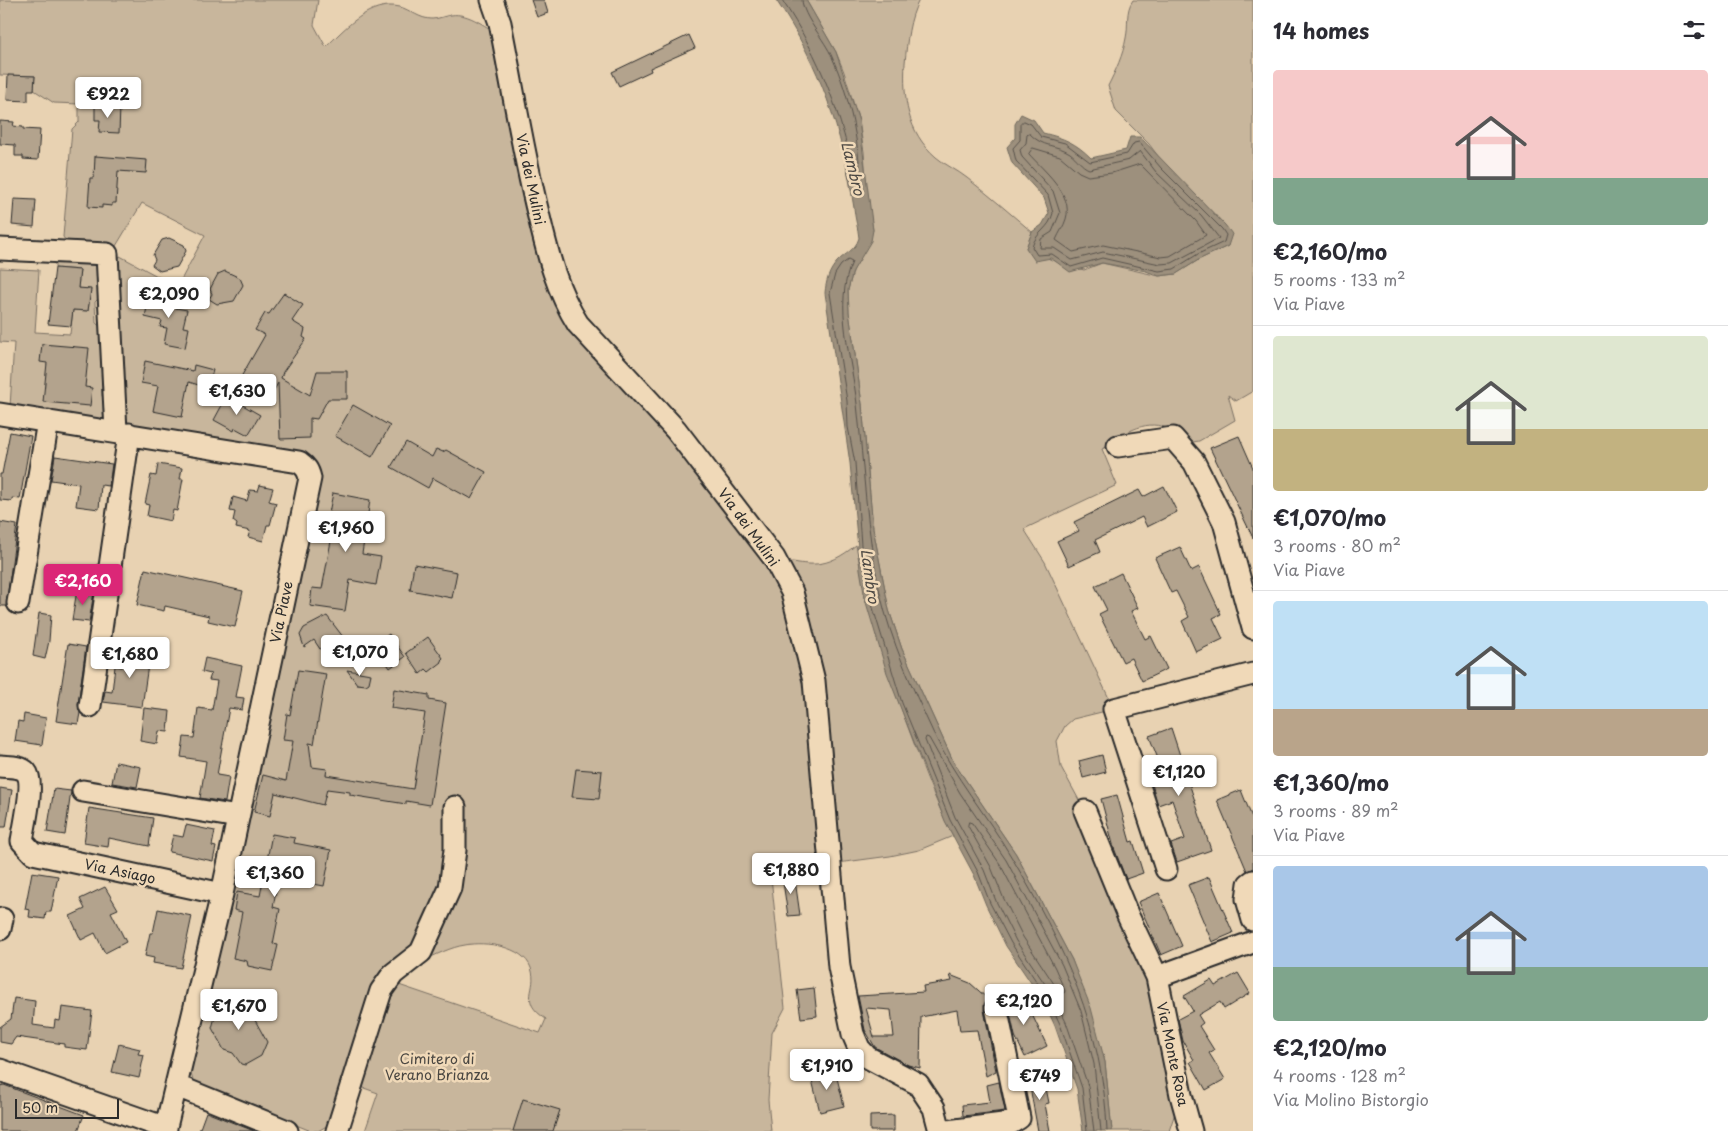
<!DOCTYPE html>
<html lang="en">
<head>
<meta charset="utf-8">
<style>
	body { margin:0; font-family:"Playpen Sans",sans-serif; background:#f2f2f3; color:#2b2b33; height:100vh; display:flex; flex-direction:column; font-size:19px; white-space:nowrap }
	* { box-sizing:border-box; margin:0 }
	p { font-size:16px; color:#7c7c81 }
	.icon { flex:none; width:28px; height:28px; fill:none; stroke:currentColor; stroke-width:2; stroke-linecap:round; stroke-linejoin:round }
	.map { position:relative; flex:1; overflow:hidden }
	.drawer { display:flex; flex-direction:column; background:#fff; width:475px }
	.drawer>* { flex:none }
	.scale { position:absolute; left:15px; bottom:12px; width:104px; box-sizing:border-box; padding-left:5px; border:2px solid #2b2b2b; border-top:0; font-size:14px; line-height:18px; white-space:nowrap; color:#2b2b2b; -webkit-text-stroke:4px #f0d9b8; paint-order:stroke }
	.price { position:absolute; translate:-50% -42px; padding:0 11px; border-radius:5px; background:#fff; color:#222; font-size:16px; line-height:32px; filter:drop-shadow(0 1px 2px #0008) }
	.price::after { content:''; position:absolute; left:50%; top:30px; width:15px; height:11px; margin-left:-8px; background:inherit; clip-path:polygon(0 0,100% 0,50% 100%) }
	.price.active { background:#db2777; color:#fff }
	ul { padding:0; list-style:none }
	li { display:grid; align-content:center; gap:10px; height:265px; padding:0 20px }
	li+li { border-top:1px solid #e1e1e2 }
	li span { display:grid; place-items:center; height:155px; border-radius:5px; color:#555 }
	li>.icon { margin-inline-start:auto }
	span .icon { width:90px; height:90px; fill:#fffc; stroke-width:1 }
	li b { font-size:21px }
	h2 { display:flex; justify-content:space-between; align-items:center; height:60px; padding:0 20px; font-size:21px }
	main { display:flex; flex:1; min-height:0 }
	.map>svg:first-child { display:block }
</style>
</head>
<body>
<main>
<div class="map">
<svg width="1253" height="1131" viewBox="0 0 1253 1131">
	<rect width="100%" height="100%" fill="#e8d2b2"/>
	<filter id="ink" filterUnits="userSpaceOnUse"><feTurbulence type="fractalNoise" baseFrequency=".02" numOctaves="2"/><feDisplacementMap in="SourceGraphic" scale="10" xChannelSelector="R" yChannelSelector="G"/><feConvolveMatrix kernelMatrix="1 2 1 2 8 2 1 2 1" color-interpolation-filters="sRGB"/></filter>
	<g filter="url(#ink)">
		<path fill="#c8b69c" stroke="#7a7064" d="M0,0H318L314,25L326,47C344,29 370,0 400,7C411,10 419,19 432,19C438,19 444,16 451,15C469,12 487,28 503,37L566,305L774,558C811,566 825,570 856,545C868,615 887,672 912,738C924,771 937,805 953,836L919,850L890,856L830,864L770,868L785,1008L772,1033L768,1100L771,1131H365L378,1093L361,1087L396,984L540,1033L546,1019C517,1000 539,990 531,968C523,946 485,941 465,945C451,947 436,955 422,961L443,887L408,956L337,1120L318,1131H311L195,1084L189,1070L318,474L131,430L124,422L114,264L120,256L172,284L181,280L205,235L142,203L116,246L68,244L63,237L72,129L79,122V104L54,103L34,90L35,76L0,75Z
			M806,0H919C909,19 907,41 905,63C903,98 907,132 936,157C945,165 957,170 967,178C989,195 1011,214 1032,232L1026,248L1054,261L1084,270L1102,263L1159,276L1176,274L1200,259L1228,246L1217,217L1164,164L1149,144L1116,111L1108,86C1116,70 1123,55 1126,38C1129,25 1125,11 1133,0H1253V391L1236,401L1228,395L1235,420L1199,441L1187,443C1167,422 1149,420 1124,434C1117,438 1110,446 1102,449L1117,485L1024,529L1045,562L1114,709L1073,719L1065,726L1057,741L1061,767L1085,811L1157,977L1181,1095L1169,1131H1112L1105,1062L1072,960L1016,854L954,763L902,649L889,610L873,528L862,404L849,312L848,290L853,271L873,230L867,194L864,152L859,121L844,72L836,52Z
			M55,257L98,263L99,298L95,302L96,323L102,328L105,356L101,360L102,396L107,403L108,414L99,423L10,407L14,343L0,342V268L39,270L35,332L70,334L73,310L88,311L91,290L78,288L80,270L55,268Z"/>
		<path fill="#9d907d" stroke="#6f685c" d="M776,0H806L836,52L859,121L873,230L871,241L853,271L848,290L849,312L862,404L873,528L889,610L902,649L954,763L1016,854L1072,960L1091,1008L1105,1062L1112,1131H1083L1077,1089L1055,1026L1044,1002L1006,946L986,905L974,875L945,821L887,673L865,599L860,569L850,463L825,293C826,281 829,271 837,262C845,253 855,251 859,238C858,228 855,219 854,208C842,130 821,67 776,0Z
			M1021,114L1034,120L1043,133C1064,138 1076,143 1091,158L1126,150L1130,137H1140L1225,225L1232,234L1228,246L1200,259L1176,274L1159,276L1146,271L1102,263L1070,272L1051,258L1035,261L1026,248L1032,232L1042,225L1049,213L1044,198L1012,163L1007,147L1015,138V124Z"/>
		<g fill="none" stroke-linecap="round" stroke-linejoin="round">
			<path stroke="#59534c" stroke-width="1" d="M782,0C821,58 842,116 856,184L859,185L861,183C858,139 850,97 832,57C825,40 803,17 802,0
				M1024,121L1031,124L1041,137L1065,143L1090,162L1127,154L1134,143L1139,142L1161,168L1222,229L1226,235L1224,242L1198,254L1174,269L1159,271L1102,258L1071,267L1052,254L1037,255L1032,247C1037,230 1049,230 1053,213L1048,195L1016,161L1013,148L1020,140V125Z
				M1030,134C1043,148 1056,144 1070,153C1077,158 1081,166 1089,169L1129,160L1140,151L1156,172L1201,215L1219,238L1172,263L1160,264L1103,252L1072,260L1054,248H1040L1041,239L1052,232L1060,213L1053,191L1022,157L1020,150L1026,143L1027,135Z
				M1033,148L1060,156L1079,172L1088,176L1112,173L1140,164L1196,221L1206,235L1170,256L1161,257L1103,245L1073,252L1056,240C1059,233 1064,226 1066,219C1074,194 1043,170 1029,154Z
				M969,822L972,823L1000,864L1055,968L1065,991L1064,993H1060L1023,937L1003,897L991,867L968,826Z
				M1087,1131L1082,1088L1060,1024L1048,999L1011,943L990,903L978,872L950,820L902,703L870,598L861,545L855,463L848,427L847,401L830,293L835,274L841,265L848,260L852,262C833,304 852,360 857,404C864,467 866,531 880,593C891,641 912,687 933,732C954,777 987,815 1012,858C1063,944 1104,1029 1107,1131
				M1094,1131L1088,1086L1066,1022L1053,996L1016,941L996,901L984,870L955,817L925,740L926,737L929,738L960,793L1006,860L1062,965L1081,1011L1094,1064L1101,1131"/>
		</g>
		<path fill="#b3a38d" stroke="#2b2b2b" fill-rule="evenodd" d="M531,0H544L548,13L537,17Z
			M689,35L695,48L650,68L651,71L619,86L612,72Z
			M8,75L35,76L34,90H28V101L7,100Z
			M95,106L120,107L119,133L99,132L100,120H95Z
			M0,121L14,122L13,126L23,127V129L40,130L38,160L23,159V156H15V145L0,144Z
			M95,156L147,160L146,173L118,171L116,203H112V206L102,205V208L88,207L90,178H94Z
			M14,199L36,200L34,227L12,225Z
			M169,238L184,245L186,251L177,267L160,271L152,265L155,260L153,255L162,240Z
			M55,268L80,270L78,288L91,289L88,311L73,310L71,326L48,324Z
			M225,271L240,278L243,285L234,301L217,304L209,299L212,294L210,289L218,274Z
			M284,293L303,305L292,321L305,329L303,337L306,339L283,372L281,378L310,395L317,371H347V399H328L317,419L310,418V438L280,439L278,383L272,394L241,377L265,335L255,330L265,313L269,314Z
			M155,294L178,299L176,308L187,310L183,327L189,328L185,348L164,344L167,328L160,327L162,321L145,317L148,302L153,303Z
			M42,344L89,348L85,387L92,388L90,406L43,402L47,363L40,362Z
			M145,361L193,371L194,365L213,370L208,388L189,382L182,417L153,411L158,386L141,383Z
			M227,396L260,415L248,435L235,428L234,431L214,420Z
			M353,405L390,426L372,457L335,436Z
			M10,432L31,436L20,499L12,498V501L0,500V474H2Z
			M1239,436L1253,468V538L1210,448Z
			M406,442L432,457L436,449L443,452L446,450L486,472L471,499L433,478L428,488L391,467Z
			M55,456L112,464L109,486L101,485L99,509L76,506L79,484L51,480Z
			M158,464L182,468L180,479H183L177,511L173,510L171,521L147,516L149,505L145,504L151,475L156,476Z
			M260,485L273,488L269,501L276,503L270,525H267L263,541L248,537L250,531L236,528L237,524L233,521L235,512L230,511L233,497L247,501L250,490L258,491Z
			M1164,486L1177,512L1147,527L1142,517L1095,540L1100,552L1069,566L1057,541L1079,531L1074,522L1139,490L1143,497Z
			M333,493L370,500L362,554L381,557L376,585L350,580L345,611L310,606L312,588L322,589L334,525L327,523Z
			M0,522L17,525L6,606H0Z
			M1180,547L1191,571L1199,567L1221,614L1213,618L1223,639L1196,652L1182,621L1189,617L1176,591L1171,593L1155,558Z
			M414,564L457,572L452,598L410,590Z
			M145,569L243,591L235,627L208,621L209,616L165,606L164,611L137,605Z
			M1121,573L1138,608L1131,611L1145,639L1151,636L1167,669L1142,681L1131,658L1123,662L1099,614L1107,610L1095,586Z
			M77,590L94,592L89,622L72,620Z
			M39,613L51,615L49,641L45,659L33,656Z
			M327,616L347,642L333,651L329,646L320,649L314,640L304,647L300,635L304,628Z
			M389,634L405,657L390,668L374,645Z
			M428,637L443,658L441,660L442,662L429,672L426,669L420,674L406,653Z
			M68,644L86,647L78,704L80,713L78,724L56,721Z
			M125,647L150,651L142,707L103,702L105,691L112,692L115,666L122,667Z
			M205,658L242,666L236,697L244,698L242,710L229,708L217,775L229,777L225,802L200,798L206,761L181,757L184,737L194,738L198,708L212,710L217,681L209,680L211,674L202,672Z
			M298,670L326,674L314,744L309,743L312,767L327,769L326,775L413,789L425,713L391,708L394,689L429,695V700L446,703L430,805L406,801V804L350,795V792L327,789L323,805L275,793L270,816L254,812L263,775L286,781L293,741L283,740L287,714L290,715Z
			M347,670L371,674L369,683L366,685L357,684Z
			M144,708L170,711L168,732L159,731L157,744L140,741Z
			M24,714L46,718L42,745L15,741L18,721L23,722Z
			M1171,728L1211,850L1177,862L1171,844L1185,839L1172,800L1158,805L1152,784L1166,779L1149,736Z
			M1102,755L1106,772L1083,778L1079,761Z
			M116,762L141,767L137,787L112,783Z
			M576,769L602,771L599,799L572,797Z
			M0,788L12,790L6,827H0Z
			M54,789L71,791L65,835L47,832Z
			M1241,790L1253,820V869L1247,871L1217,800Z
			M1117,795L1130,842L1133,841L1143,873L1126,879L1114,848L1101,799Z
			M89,808L153,818L149,846L109,838L108,847L84,843Z
			M186,825L215,831L212,846L216,847L213,861L169,852L173,835L183,837Z
			M272,834L295,838L294,843L331,850L324,886L287,879L286,882L278,880L273,907L280,909L273,944L278,945L272,971L248,966L247,961L233,958L242,912L234,910L237,892L260,896Z
			M32,872L58,876L51,912H46L45,919L29,917L30,910L25,909Z
			M794,873L800,915L788,916L782,875Z
			M1209,877L1233,933L1212,942L1188,885Z
			M105,887L118,909L111,912L126,942L105,953L95,933L81,940L70,916L85,909L80,899Z
			M1159,893L1182,946L1161,955L1138,902Z
			M158,909L192,916L181,968L153,963L154,958L145,956L150,933H153Z
			M1238,973L1250,993L1224,1009L1220,1002L1198,1015L1203,1023L1199,1026L1214,1050L1209,1053L1225,1079L1206,1090L1190,1062L1194,1060L1183,1041L1178,1019L1193,1011L1184,996L1211,980L1215,986Z
			M950,975L970,983L987,998L984,1010L996,1071L986,1076L977,1030L960,1031L957,1010L921,1017L920,1068L908,1065L875,1047L865,1030L858,996L924,992L923,986L952,981ZM866,1008L891,1010L894,1037H874Z
			M814,988L817,1016L801,1018L797,990Z
			M1010,989L1019,1007L1027,1004L1047,1046L1025,1057L1015,1036L1008,1004L1005,998L998,995Z
			M14,998L35,1001L33,1025L54,1028L55,1020L60,1021L62,1007L92,1011L87,1050L64,1047V1044L16,1037L11,1044L0,1042V1027L11,1019Z
			M220,999L251,1006L250,1011L267,1042L261,1056L245,1065L241,1064L233,1053L224,1050L212,1028Z
			M119,1044L140,1049L138,1054L144,1055L139,1078L112,1072Z
			M835,1070L844,1106L820,1112L811,1076Z
			M1043,1073L1049,1103L1045,1104L1050,1131H1038L1028,1076Z
			M999,1082L1005,1111L963,1116L962,1105L990,1102L987,1085Z
			M4,1085L84,1115L78,1131H0V1086Z
			M523,1099L560,1110L553,1131H513Z
			M206,1112L254,1131H199Z
			M894,1115V1131H870V1116Z"/>
		<g fill="none" stroke-linecap="round" stroke-linejoin="round">
			<defs>
				<path id="minor" d="M492,0L500,23C513,88 523,153 539,217C548,255 557,291 578,324L676,430L774,558L792,592L814,681L839,967L853,1034L859,1048L867,1057L918,1084L934,1108L940,1131
					M0,249L107,254L116,431
					M0,414L299,462C306,467 308,470 310,478L222,894L165,1131
					M1118,446L1173,438L1194,462L1224,522L1253,628
					M18,603L48,421
					M90,706L129,434
					M0,766C8,767 21,766 26,772C35,782 24,827 22,841L33,853L222,894
					M83,791L238,817
					M1085,811L1128,916L1157,977L1181,1095L1191,1131
					M1166,869L1114,709L1253,674
					M1253,881L1249,884L1247,899L1253,920
					M0,929L2,919
					M1157,977L1253,942
					M0,1070L166,1128
					M177,1086L287,1131
					M337,1131L381,991L393,974L421,952L450,888L455,850V807
					M948,1131L1011,1123L1019,1118L996,1007"/>
			</defs>
			<use href="#minor" stroke="#2b2b2b" stroke-width="25"/>
			<use href="#minor" stroke="#f0d9b8" stroke-width="21"/>
		</g>
	</g>
	<g text-anchor="middle" dominant-baseline="central" stroke-width="5" stroke-linejoin="round" paint-order="stroke">
		<g font-size="14" fill="#2b2b2b" stroke="#f0d9b8">
			<text transform="translate(531 179) rotate(78)">Via dei Mulini</text>
			<text transform="translate(749 527) rotate(54)">Via dei Mulini</text>
			<text transform="translate(281 612) rotate(-78)">Via Piave</text>
			<text transform="translate(120 871) rotate(12)">Via Asiago</text>
			<text transform="translate(1173 1054) rotate(78)">Via Monte Rosa</text>
		</g>
		<g font-size="14" fill="#4a4742" stroke="#f0d9b8">
			<text x="437" y="1058">Cimitero di<tspan x="437" dy="16">Verano Brianza</tspan></text>
		</g>
		<g font-size="15" font-style="italic" fill="#4d4944" stroke="#f0d9b8">
			<text transform="translate(854 168) rotate(76)">Lambro</text>
			<text transform="translate(871 576) rotate(82)">Lambro</text>
		</g>
	</g>
</svg>
<div class="scale">50 m</div>
<b class="price" style="left:108px;top:119px">€922</b>
<b class="price" style="left:169px;top:319px">€2,090</b>
<b class="price" style="left:237px;top:416px">€1,630</b>
<b class="price" style="left:346px;top:553px">€1,960</b>
<b class="price active" style="left:83px;top:606px">€2,160</b>
<b class="price" style="left:360px;top:677px">€1,070</b>
<b class="price" style="left:130px;top:679px">€1,680</b>
<b class="price" style="left:1179px;top:797px">€1,120</b>
<b class="price" style="left:791px;top:895px">€1,880</b>
<b class="price" style="left:275px;top:898px">€1,360</b>
<b class="price" style="left:1024px;top:1026px">€2,120</b>
<b class="price" style="left:239px;top:1031px">€1,670</b>
<b class="price" style="left:827px;top:1091px">€1,910</b>
<b class="price" style="left:1040px;top:1101px">€749</b>
</div>
<section class="drawer">
<h2>14 homes<svg class="icon" aria-label="filters" viewBox="0 0 24 24"><path d="M4 7h16M4 17h16"/><circle cx="9" cy="7" r="2"/><circle cx="15" cy="17" r="2"/></svg></h2>
<ul>
<li><span style="background:linear-gradient(#f6c9c9 70%,#7fa58c 0)"><svg class="icon" aria-label="home" viewBox="0 0 24 24"><path d="M3 11l9-7 9 7M6 9v11h12V9"/></svg></span><div><b>€2,160/mo</b><p>5 rooms · 133 m²</p><p>Via Piave</p></div></li>
<li><span style="background:linear-gradient(#dfe7d0 60%,#c2b280 0)"><svg class="icon" aria-label="home" viewBox="0 0 24 24"><path d="M3 11l9-7 9 7M6 9v11h12V9"/></svg></span><div><b>€1,070/mo</b><p>3 rooms · 80 m²</p><p>Via Piave</p></div></li>
<li><span style="background:linear-gradient(#bfe0f5 70%,#b9a48a 0)"><svg class="icon" aria-label="home" viewBox="0 0 24 24"><path d="M3 11l9-7 9 7M6 9v11h12V9"/></svg></span><div><b>€1,360/mo</b><p>3 rooms · 89 m²</p><p>Via Piave</p></div></li>
<li><span style="background:linear-gradient(#a9c7e8 65%,#7fa58c 0)"><svg class="icon" aria-label="home" viewBox="0 0 24 24"><path d="M3 11l9-7 9 7M6 9v11h12V9"/></svg></span><div><b>€2,120/mo</b><p>4 rooms · 128 m²</p><p>Via Molino Bistorgio</p></div></li>
</ul>
</section>
</main>
</body>
</html>
